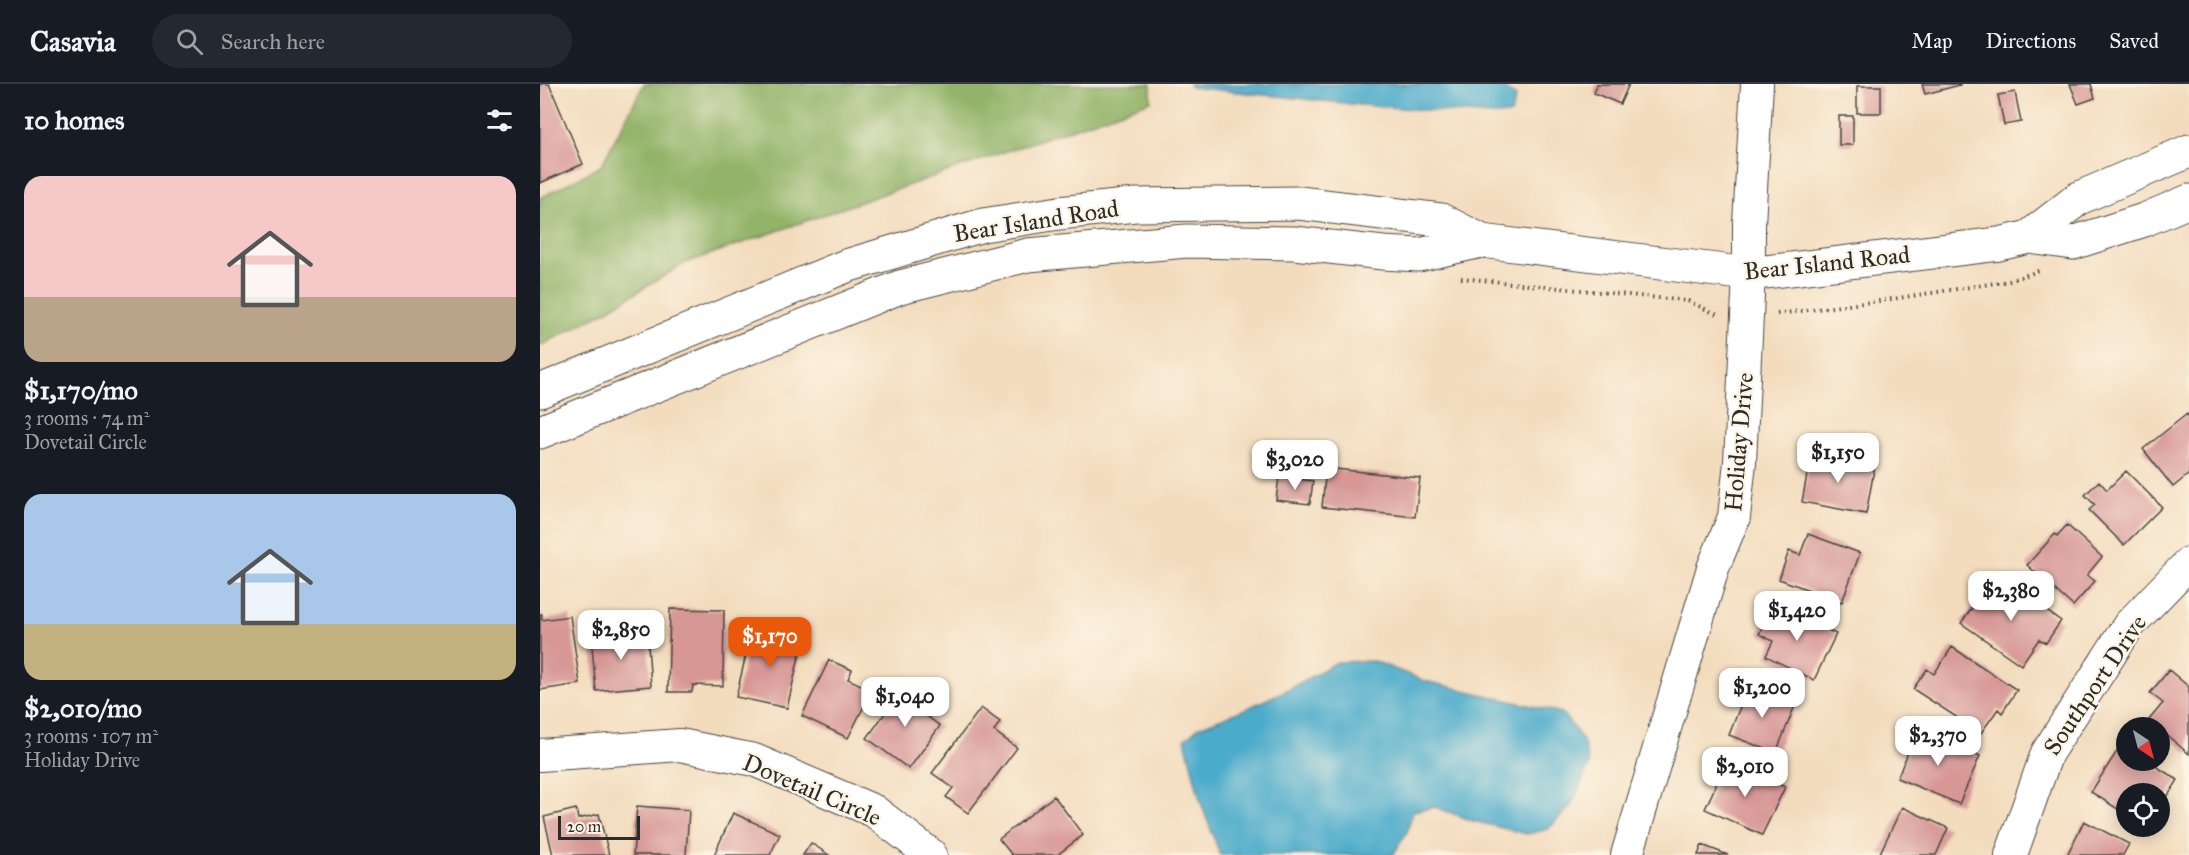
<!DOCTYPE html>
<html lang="en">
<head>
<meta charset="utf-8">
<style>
	body { margin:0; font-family:"IM FELL Great Primer",serif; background:#242831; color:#f1f3f6; height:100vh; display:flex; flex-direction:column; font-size:22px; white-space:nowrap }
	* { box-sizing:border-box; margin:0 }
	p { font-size:20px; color:#9ea1a6 }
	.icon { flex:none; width:33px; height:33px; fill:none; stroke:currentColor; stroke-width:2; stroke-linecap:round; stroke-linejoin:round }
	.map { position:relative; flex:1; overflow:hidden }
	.side { display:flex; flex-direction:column; background:#171b24; width:540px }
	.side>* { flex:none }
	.needle { width:39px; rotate:144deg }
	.tools { position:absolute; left:1576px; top:633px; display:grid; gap:12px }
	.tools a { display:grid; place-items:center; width:54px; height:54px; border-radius:50%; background:#171b24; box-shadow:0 3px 15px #0003; font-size:30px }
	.scale { position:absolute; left:18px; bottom:15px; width:82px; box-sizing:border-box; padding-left:6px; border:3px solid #2b2b2b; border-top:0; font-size:16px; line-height:21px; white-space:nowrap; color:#2b2b2b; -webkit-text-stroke:4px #fcf5e5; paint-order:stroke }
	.price { position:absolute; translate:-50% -51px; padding:0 14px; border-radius:12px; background:#fff; color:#222; font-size:20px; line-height:39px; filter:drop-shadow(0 2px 3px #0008) }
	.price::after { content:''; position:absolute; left:50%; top:36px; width:18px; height:14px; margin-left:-9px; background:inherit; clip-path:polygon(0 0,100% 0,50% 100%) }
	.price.current { background:#ea580c; color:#fff }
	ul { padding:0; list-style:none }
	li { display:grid; align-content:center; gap:12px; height:318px; padding:0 24px }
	li span { display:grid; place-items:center; height:186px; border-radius:18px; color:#555 }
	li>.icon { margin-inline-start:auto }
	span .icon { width:108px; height:108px; fill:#fffc; stroke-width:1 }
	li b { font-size:26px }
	h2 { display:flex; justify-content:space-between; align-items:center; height:72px; padding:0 24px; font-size:26px }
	header { display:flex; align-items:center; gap:36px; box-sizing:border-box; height:84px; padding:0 30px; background:#171b24; border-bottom:2px solid #363941 }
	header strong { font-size:28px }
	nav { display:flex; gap:33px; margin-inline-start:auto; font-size:21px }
	.search { width:420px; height:54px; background:#242831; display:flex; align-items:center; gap:15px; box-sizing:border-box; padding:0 21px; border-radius:33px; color:#9ea1a6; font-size:22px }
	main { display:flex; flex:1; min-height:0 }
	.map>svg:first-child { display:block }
</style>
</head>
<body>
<header>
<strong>Casavia</strong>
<div class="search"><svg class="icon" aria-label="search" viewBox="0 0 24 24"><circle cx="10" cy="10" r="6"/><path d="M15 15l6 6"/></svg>Search here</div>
<nav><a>Map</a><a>Directions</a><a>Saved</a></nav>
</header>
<main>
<section class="side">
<h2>10 homes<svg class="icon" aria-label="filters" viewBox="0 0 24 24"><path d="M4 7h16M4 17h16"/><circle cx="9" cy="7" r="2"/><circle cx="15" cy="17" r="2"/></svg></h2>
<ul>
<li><span style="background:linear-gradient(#f6c9c9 65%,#b9a48a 0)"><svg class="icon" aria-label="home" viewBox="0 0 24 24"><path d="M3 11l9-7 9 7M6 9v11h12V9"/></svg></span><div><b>$1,170/mo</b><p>3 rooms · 74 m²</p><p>Dovetail Circle</p></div></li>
<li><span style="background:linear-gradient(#a9c7e8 70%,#c2b280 0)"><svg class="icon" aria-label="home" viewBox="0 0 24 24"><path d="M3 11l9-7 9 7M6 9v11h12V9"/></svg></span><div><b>$2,010/mo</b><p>3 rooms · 107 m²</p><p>Holiday Drive</p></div></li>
</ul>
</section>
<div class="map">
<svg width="1649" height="771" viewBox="0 0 1649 771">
	<rect width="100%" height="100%" fill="#fcf5e5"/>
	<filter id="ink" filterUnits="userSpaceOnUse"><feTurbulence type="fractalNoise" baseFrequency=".0167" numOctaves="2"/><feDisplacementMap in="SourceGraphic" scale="12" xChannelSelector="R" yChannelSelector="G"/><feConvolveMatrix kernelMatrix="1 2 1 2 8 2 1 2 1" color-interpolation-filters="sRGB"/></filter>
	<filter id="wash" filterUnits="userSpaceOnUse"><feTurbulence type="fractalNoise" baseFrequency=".008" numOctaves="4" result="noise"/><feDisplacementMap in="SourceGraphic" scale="24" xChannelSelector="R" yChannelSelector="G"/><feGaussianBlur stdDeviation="1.35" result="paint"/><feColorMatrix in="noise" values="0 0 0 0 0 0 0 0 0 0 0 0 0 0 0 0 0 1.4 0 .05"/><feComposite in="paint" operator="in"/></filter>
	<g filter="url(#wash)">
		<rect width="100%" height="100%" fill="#f3dcbd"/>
		<path fill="#92b367" stroke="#5e6f49" stroke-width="1.5" d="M104,0H611V17L145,179L66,227L0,262V114L61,82Z"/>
		<path fill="#4cabcb" stroke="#3c6b7b" stroke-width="1.5" d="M649,0H959L976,13L971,30L952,31L821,21L651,3Z
			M834,577L885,597L1022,629L1043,656L1049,681L1031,722L1008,745L987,750L933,737L895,723L873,727L867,748L853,771H680L660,716L645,655L659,643L708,624L751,604L797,578Z"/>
		<g id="blocks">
			<path fill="#d79795" d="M0,0H9L43,80L0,99Z
				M1057,0H1089L1080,20L1054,9Z
				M1382,0H1420V1L1385,10Z
				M1530,0H1551L1555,14L1538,20Z
				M1317,2H1341V29H1317Z
				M1475,8L1481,38L1464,41L1458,11Z
				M1299,32H1313V61H1299Z
				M1647,330L1649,333V390L1633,403L1603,365Z
				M1271,369L1335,381L1326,430L1262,418Z
				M786,384L880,394L875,433L782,423Z
				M1586,387L1622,423L1584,461L1549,426L1555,421L1545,411L1559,397L1567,406Z
				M739,393L773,397L770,420L736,416Z
				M1527,441L1562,473L1547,491L1555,497L1533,522L1487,481L1515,450L1517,452Z
				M1268,450L1320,469L1302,518L1239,495L1249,467L1260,471Z
				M1462,496L1521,537L1506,559L1499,555L1481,581L1421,539L1436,518L1443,523Z
				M1234,520L1296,550L1274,596L1226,572L1233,557L1219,550Z
				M130,525L184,526L183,602L153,601L152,608H128Z
				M0,530H2V536L30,532L40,600L0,606Z
				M212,545L263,556L247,624L196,613Z
				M107,547L111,602L56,607L51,551Z
				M1412,563L1477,606L1462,629L1458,625L1441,649L1373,605L1387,585L1394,590Z
				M289,576L312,586L308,595L332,606L308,654L262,632Z
				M1629,586L1649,603V670L1609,636L1623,619L1610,609Z
				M366,600L389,617L381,628L400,642L369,685L327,654Z
				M1209,600L1256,619L1236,669L1189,651Z
				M441,624L460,638L454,647L477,664L428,729L406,713L413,704L392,689Z
				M1378,646L1440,672L1419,720L1357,694Z
				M1581,661L1587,664V676H1606L1638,696L1620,724V710H1587V731L1551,708Z
				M1187,677L1245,703L1222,751L1165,725Z
				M514,712L543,751L517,771H472L459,755Z
				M97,722L149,726L146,771H93Z
				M1362,723L1408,744L1396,771H1339Z
				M36,725L38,735L59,730L69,771H13L4,733Z
				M193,729L240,750L230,771H174Z
				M1544,737L1589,760L1583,771H1527Z
				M271,759L289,771H263Z
				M1162,761L1188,771H1158Z"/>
		</g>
	</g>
	<g filter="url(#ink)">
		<use href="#blocks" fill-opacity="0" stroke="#494641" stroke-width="1.5"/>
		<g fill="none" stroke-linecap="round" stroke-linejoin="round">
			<defs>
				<path id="minor" d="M0,671L140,661L214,676L334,727L391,771
					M1087,771L1173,484L1194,433L1200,378L1209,190V140L1217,0
					M1471,771L1507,669L1589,541L1649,479"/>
				<path id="tertiary" d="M1489,153L1539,114L1649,67
					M0,307L306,182L443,141L519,129L596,121L759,119L901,136L942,157
					M0,348L360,203L488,171L647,157L754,159L843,169L879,171L942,157L1209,190L1459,160L1489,153L1533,159L1604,136L1649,117"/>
			</defs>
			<use href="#minor" stroke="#494641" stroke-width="34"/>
			<use href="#tertiary" stroke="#494641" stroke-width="35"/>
			<path stroke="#494641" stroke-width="4" stroke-dasharray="1.5 4.5" stroke-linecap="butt" d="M921,194L1148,217L1178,231
				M1237,230L1339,217L1469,197L1501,186"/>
			<use href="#minor" stroke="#fff" stroke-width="32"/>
			<use href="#tertiary" stroke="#fff" stroke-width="33"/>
		</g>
	</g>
	<g text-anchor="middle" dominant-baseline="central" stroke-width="4.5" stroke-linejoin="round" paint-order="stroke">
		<g font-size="24" fill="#2b2b2b" stroke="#fcf5e5">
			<text transform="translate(496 137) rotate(-9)">Bear Island Road</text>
			<text transform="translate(1287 179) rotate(-6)">Bear Island Road</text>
			<text transform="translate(1199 358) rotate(-85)">Holiday Drive</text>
			<text transform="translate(1555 601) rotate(-56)">Southport Drive</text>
			<text transform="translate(272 706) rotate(23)">Dovetail Circle</text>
		</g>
	</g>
</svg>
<div class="tools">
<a><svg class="needle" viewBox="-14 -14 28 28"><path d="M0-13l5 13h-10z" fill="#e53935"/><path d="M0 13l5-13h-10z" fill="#9ea1a6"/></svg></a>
<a><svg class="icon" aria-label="locate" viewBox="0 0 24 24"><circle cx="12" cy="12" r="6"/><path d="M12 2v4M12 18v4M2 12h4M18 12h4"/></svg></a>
</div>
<div class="scale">20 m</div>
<b class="price" style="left:1298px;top:400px">$1,150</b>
<b class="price" style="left:755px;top:407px">$3,020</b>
<b class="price" style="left:1471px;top:538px">$2,380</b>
<b class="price" style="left:1257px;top:558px">$1,420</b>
<b class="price" style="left:81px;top:577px">$2,850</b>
<b class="price current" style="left:230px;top:584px">$1,170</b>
<b class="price" style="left:1222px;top:635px">$1,200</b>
<b class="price" style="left:365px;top:644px">$1,040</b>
<b class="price" style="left:1398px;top:683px">$2,370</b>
<b class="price" style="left:1205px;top:714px">$2,010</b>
</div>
</main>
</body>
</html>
